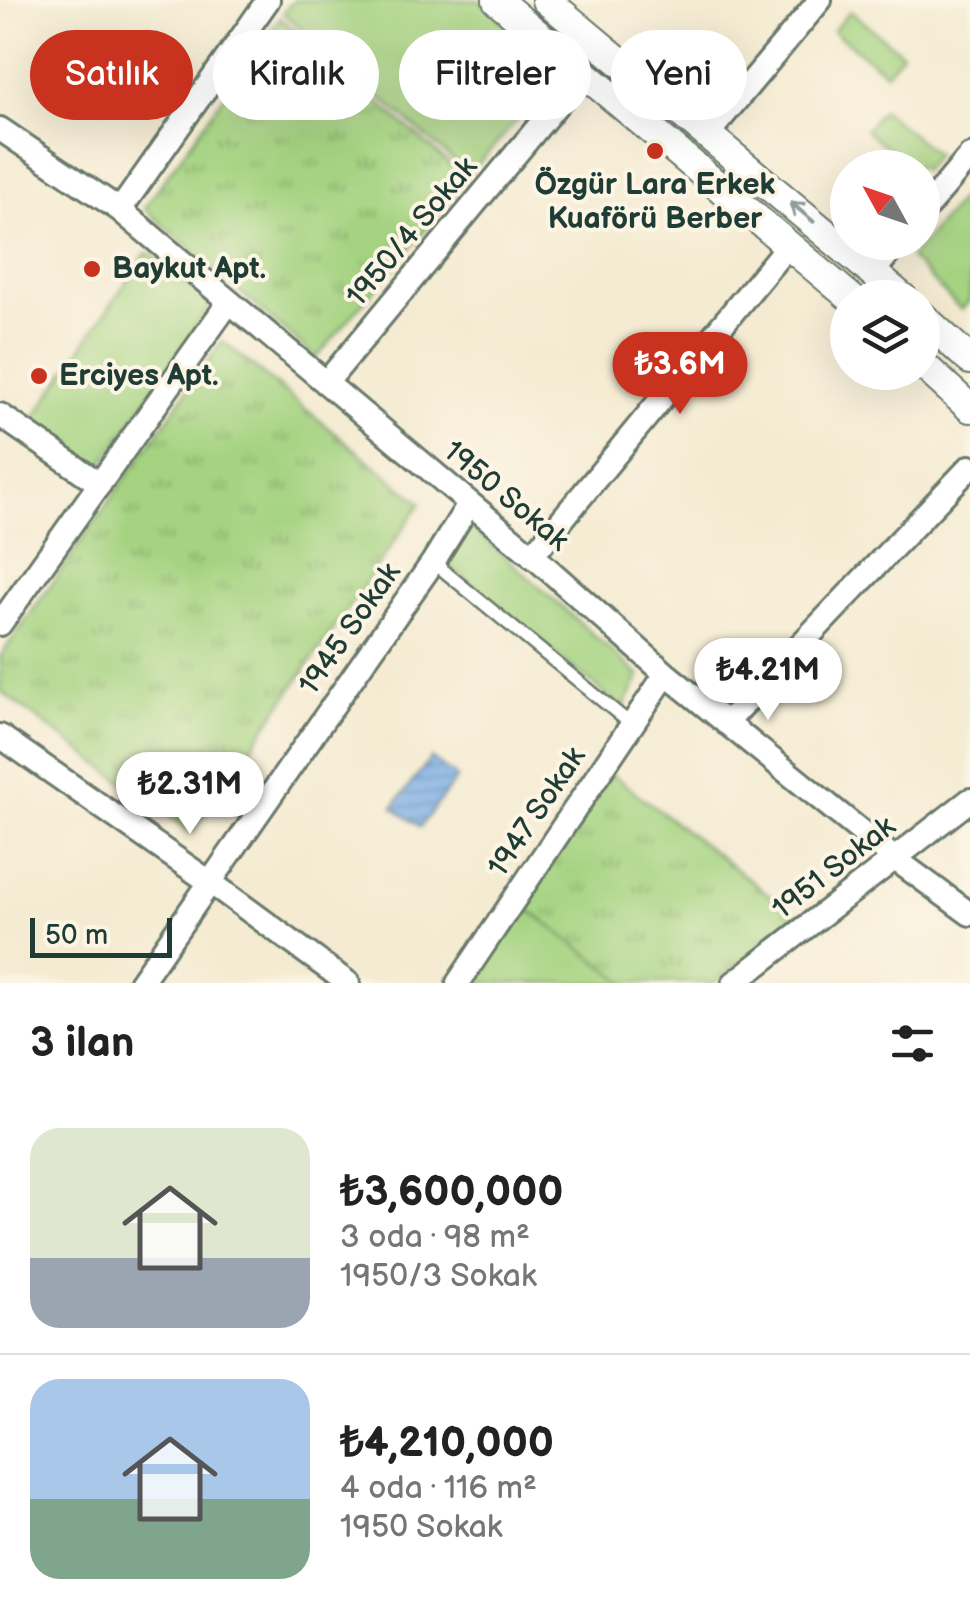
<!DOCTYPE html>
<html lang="tr">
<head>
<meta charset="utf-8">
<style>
	body { margin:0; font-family:"Balsamiq Sans",sans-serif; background:#f6f6f6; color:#222; height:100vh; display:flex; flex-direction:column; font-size:38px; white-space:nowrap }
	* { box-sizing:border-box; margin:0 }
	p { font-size:32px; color:#767676 }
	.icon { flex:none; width:55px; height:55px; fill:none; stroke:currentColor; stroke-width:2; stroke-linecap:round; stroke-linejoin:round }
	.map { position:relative; height:983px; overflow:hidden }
	.panel { display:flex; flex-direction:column; background:#fff; flex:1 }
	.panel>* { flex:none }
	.top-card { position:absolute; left:30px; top:30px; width:910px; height:90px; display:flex; gap:20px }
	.needle { width:65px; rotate:310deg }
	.fabs { position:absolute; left:830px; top:150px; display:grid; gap:20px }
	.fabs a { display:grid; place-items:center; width:110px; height:110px; border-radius:50%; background:#fff; box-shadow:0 10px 40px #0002; font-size:50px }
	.scale { position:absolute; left:30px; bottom:25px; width:142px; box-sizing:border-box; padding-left:10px; border:5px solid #1f3d34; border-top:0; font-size:28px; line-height:35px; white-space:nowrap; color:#1f3d34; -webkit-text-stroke:8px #fcf5e5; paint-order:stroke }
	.price { position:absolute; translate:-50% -85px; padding:0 22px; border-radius:35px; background:#fff; color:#222; font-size:32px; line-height:65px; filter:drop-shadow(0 2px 5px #0008) }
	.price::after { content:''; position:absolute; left:50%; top:60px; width:30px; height:22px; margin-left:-15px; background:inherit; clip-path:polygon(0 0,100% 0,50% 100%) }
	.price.on { background:#c8321e; color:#fff }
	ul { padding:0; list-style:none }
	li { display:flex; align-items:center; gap:30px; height:250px; padding:0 30px }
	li+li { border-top:2px solid #e0e0e0 }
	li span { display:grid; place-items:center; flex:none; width:280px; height:200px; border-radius:30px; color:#555 }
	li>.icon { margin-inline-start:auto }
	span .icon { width:120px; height:120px; fill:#fffc; stroke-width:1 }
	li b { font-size:42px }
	h2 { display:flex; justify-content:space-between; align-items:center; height:120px; padding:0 30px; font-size:42px }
	.tag { padding:0 35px; border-radius:45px; background:#fff; box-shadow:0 10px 40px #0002; font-size:35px; line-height:90px }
	.tag.on { background:#c8321e; color:#fff }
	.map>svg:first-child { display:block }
</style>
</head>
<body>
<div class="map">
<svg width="970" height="983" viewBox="0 0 970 983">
	<defs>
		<pattern id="grass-tufts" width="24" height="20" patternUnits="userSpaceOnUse" patternTransform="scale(2.5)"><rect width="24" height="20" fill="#a5d381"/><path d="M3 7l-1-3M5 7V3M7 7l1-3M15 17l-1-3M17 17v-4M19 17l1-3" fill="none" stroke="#86ac6a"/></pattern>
		<pattern id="water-rules" width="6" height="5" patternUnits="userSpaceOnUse" patternTransform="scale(2.5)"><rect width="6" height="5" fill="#7aade6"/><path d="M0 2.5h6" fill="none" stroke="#638ebb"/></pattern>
	</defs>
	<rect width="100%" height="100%" fill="#fcf5e5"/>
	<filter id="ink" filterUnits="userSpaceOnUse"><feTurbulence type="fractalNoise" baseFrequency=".01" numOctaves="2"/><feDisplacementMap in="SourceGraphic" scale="20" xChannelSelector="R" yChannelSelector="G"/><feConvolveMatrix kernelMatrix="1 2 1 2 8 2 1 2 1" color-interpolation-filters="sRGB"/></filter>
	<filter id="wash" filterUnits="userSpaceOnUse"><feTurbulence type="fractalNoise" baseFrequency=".0048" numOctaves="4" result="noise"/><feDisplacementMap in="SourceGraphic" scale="40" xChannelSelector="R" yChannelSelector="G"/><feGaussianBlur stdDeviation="2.25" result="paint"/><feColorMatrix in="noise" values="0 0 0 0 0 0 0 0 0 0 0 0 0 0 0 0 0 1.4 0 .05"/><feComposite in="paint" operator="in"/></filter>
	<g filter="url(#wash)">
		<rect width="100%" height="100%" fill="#f4ebd2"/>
		<path fill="url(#grass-tufts)" stroke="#62885a" stroke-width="2.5" d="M280,18L468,180L316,358L144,208Z
			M222,341L421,503L192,833L0,691V657Z
			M610,773L797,916L714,983H626L522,905Z"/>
		<path fill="#a5d381" stroke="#62885a" stroke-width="2.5" d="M294,0H479L563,69L469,174L283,13Z
			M850,11L902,53L886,73L833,31Z
			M882,110L936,154L923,170L922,168L911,167L865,130Z
			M970,188V300L961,310L910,258Z
			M146,253L152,254L211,305L99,469L31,423Z
			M468,524L640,676L623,709L444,562Z
			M522,905L626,983H469Z"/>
		<path fill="url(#water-rules)" stroke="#4c758d" stroke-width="2.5" d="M431,758L457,778L420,827L393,807Z"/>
	</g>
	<g filter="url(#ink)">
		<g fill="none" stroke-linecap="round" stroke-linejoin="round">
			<defs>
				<path id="service" d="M433,562L632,725"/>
				<path id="minor" d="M0,129L120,210L540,562L666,674L895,859L970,914
					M708,134L820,0
					M120,210L268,0
					M922,213L970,156
					M874,271L898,242
					M326,383L583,73
					M0,415L100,484
					M532,556L788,245
					M0,624L229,302
					M726,723L970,467
					M0,736L221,890L348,983
					M140,983L433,562L469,504
					M458,983L666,674
					M734,983L970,800"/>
				<path id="tertiary" d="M497,0L851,298
					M546,0L903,298
					M922,316L970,360
					M922,364L970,408"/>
			</defs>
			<use href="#service" stroke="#6a7a6b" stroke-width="16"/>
			<use href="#minor" stroke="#6a7a6b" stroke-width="28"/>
			<use href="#tertiary" stroke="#6a7a6b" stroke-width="32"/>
			<use href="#service" stroke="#fff" stroke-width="11"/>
			<use href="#minor" stroke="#fff" stroke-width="22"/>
			<use href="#tertiary" stroke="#fff" stroke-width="28"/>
		</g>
		<defs><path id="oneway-shaft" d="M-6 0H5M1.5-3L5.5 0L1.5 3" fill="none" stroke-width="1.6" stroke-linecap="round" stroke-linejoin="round" transform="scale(2.5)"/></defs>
		<use stroke="#8f9e9a" href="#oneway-shaft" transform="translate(802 212) rotate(-140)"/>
	</g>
	<g fill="#c8321e" stroke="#fcf5e5" stroke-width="4">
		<circle cx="655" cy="151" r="10"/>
		<circle cx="92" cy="269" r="10"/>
		<circle cx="39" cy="376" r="10"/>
	</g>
	<g text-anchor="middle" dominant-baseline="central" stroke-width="8" stroke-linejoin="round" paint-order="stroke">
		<g font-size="30" font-weight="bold" fill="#1f3d34" stroke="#fcf5e5" text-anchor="start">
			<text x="655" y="185" text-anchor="middle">Özgür Lara Erkek<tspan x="655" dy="34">Kuaförü Berber</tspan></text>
			<text x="112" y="269">Baykut Apt.</text>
			<text x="59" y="376">Erciyes Apt.</text>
		</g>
		<g font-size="30" fill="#1f3d34" stroke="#fcf5e5">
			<text transform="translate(412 232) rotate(-50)">1950/4 Sokak</text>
			<text transform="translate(506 496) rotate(40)">1950 Sokak</text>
			<text transform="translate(350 629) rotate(-55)">1945 Sokak</text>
			<text transform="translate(537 812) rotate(-56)">1947 Sokak</text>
			<text transform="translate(834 868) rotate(-38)">1951 Sokak</text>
		</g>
	</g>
</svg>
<div class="fabs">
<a><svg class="needle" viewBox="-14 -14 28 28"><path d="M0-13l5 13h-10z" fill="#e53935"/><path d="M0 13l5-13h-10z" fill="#767676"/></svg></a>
<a><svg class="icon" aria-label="layers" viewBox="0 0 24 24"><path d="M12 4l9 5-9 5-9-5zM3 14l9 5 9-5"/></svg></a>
</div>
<div class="scale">50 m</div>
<b class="price on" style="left:680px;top:417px">₺3.6M</b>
<b class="price" style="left:768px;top:723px">₺4.21M</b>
<b class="price" style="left:190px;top:837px">₺2.31M</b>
<div class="top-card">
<a class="tag on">Satılık</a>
<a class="tag">Kiralık</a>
<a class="tag">Filtreler</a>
<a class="tag">Yeni</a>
</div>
</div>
<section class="panel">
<h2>3 ilan<svg class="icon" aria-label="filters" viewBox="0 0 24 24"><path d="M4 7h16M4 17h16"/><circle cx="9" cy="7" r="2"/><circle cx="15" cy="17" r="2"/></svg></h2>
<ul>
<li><span style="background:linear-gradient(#dfe7d0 65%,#9aa5b1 0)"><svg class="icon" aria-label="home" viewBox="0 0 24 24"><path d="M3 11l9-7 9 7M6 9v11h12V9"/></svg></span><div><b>₺3,600,000</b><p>3 oda · 98 m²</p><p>1950/3 Sokak</p></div></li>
<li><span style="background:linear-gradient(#a9c7e8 60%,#7fa58c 0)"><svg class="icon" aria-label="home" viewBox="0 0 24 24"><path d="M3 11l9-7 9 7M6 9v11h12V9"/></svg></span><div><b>₺4,210,000</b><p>4 oda · 116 m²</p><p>1950 Sokak</p></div></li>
</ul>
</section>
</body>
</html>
